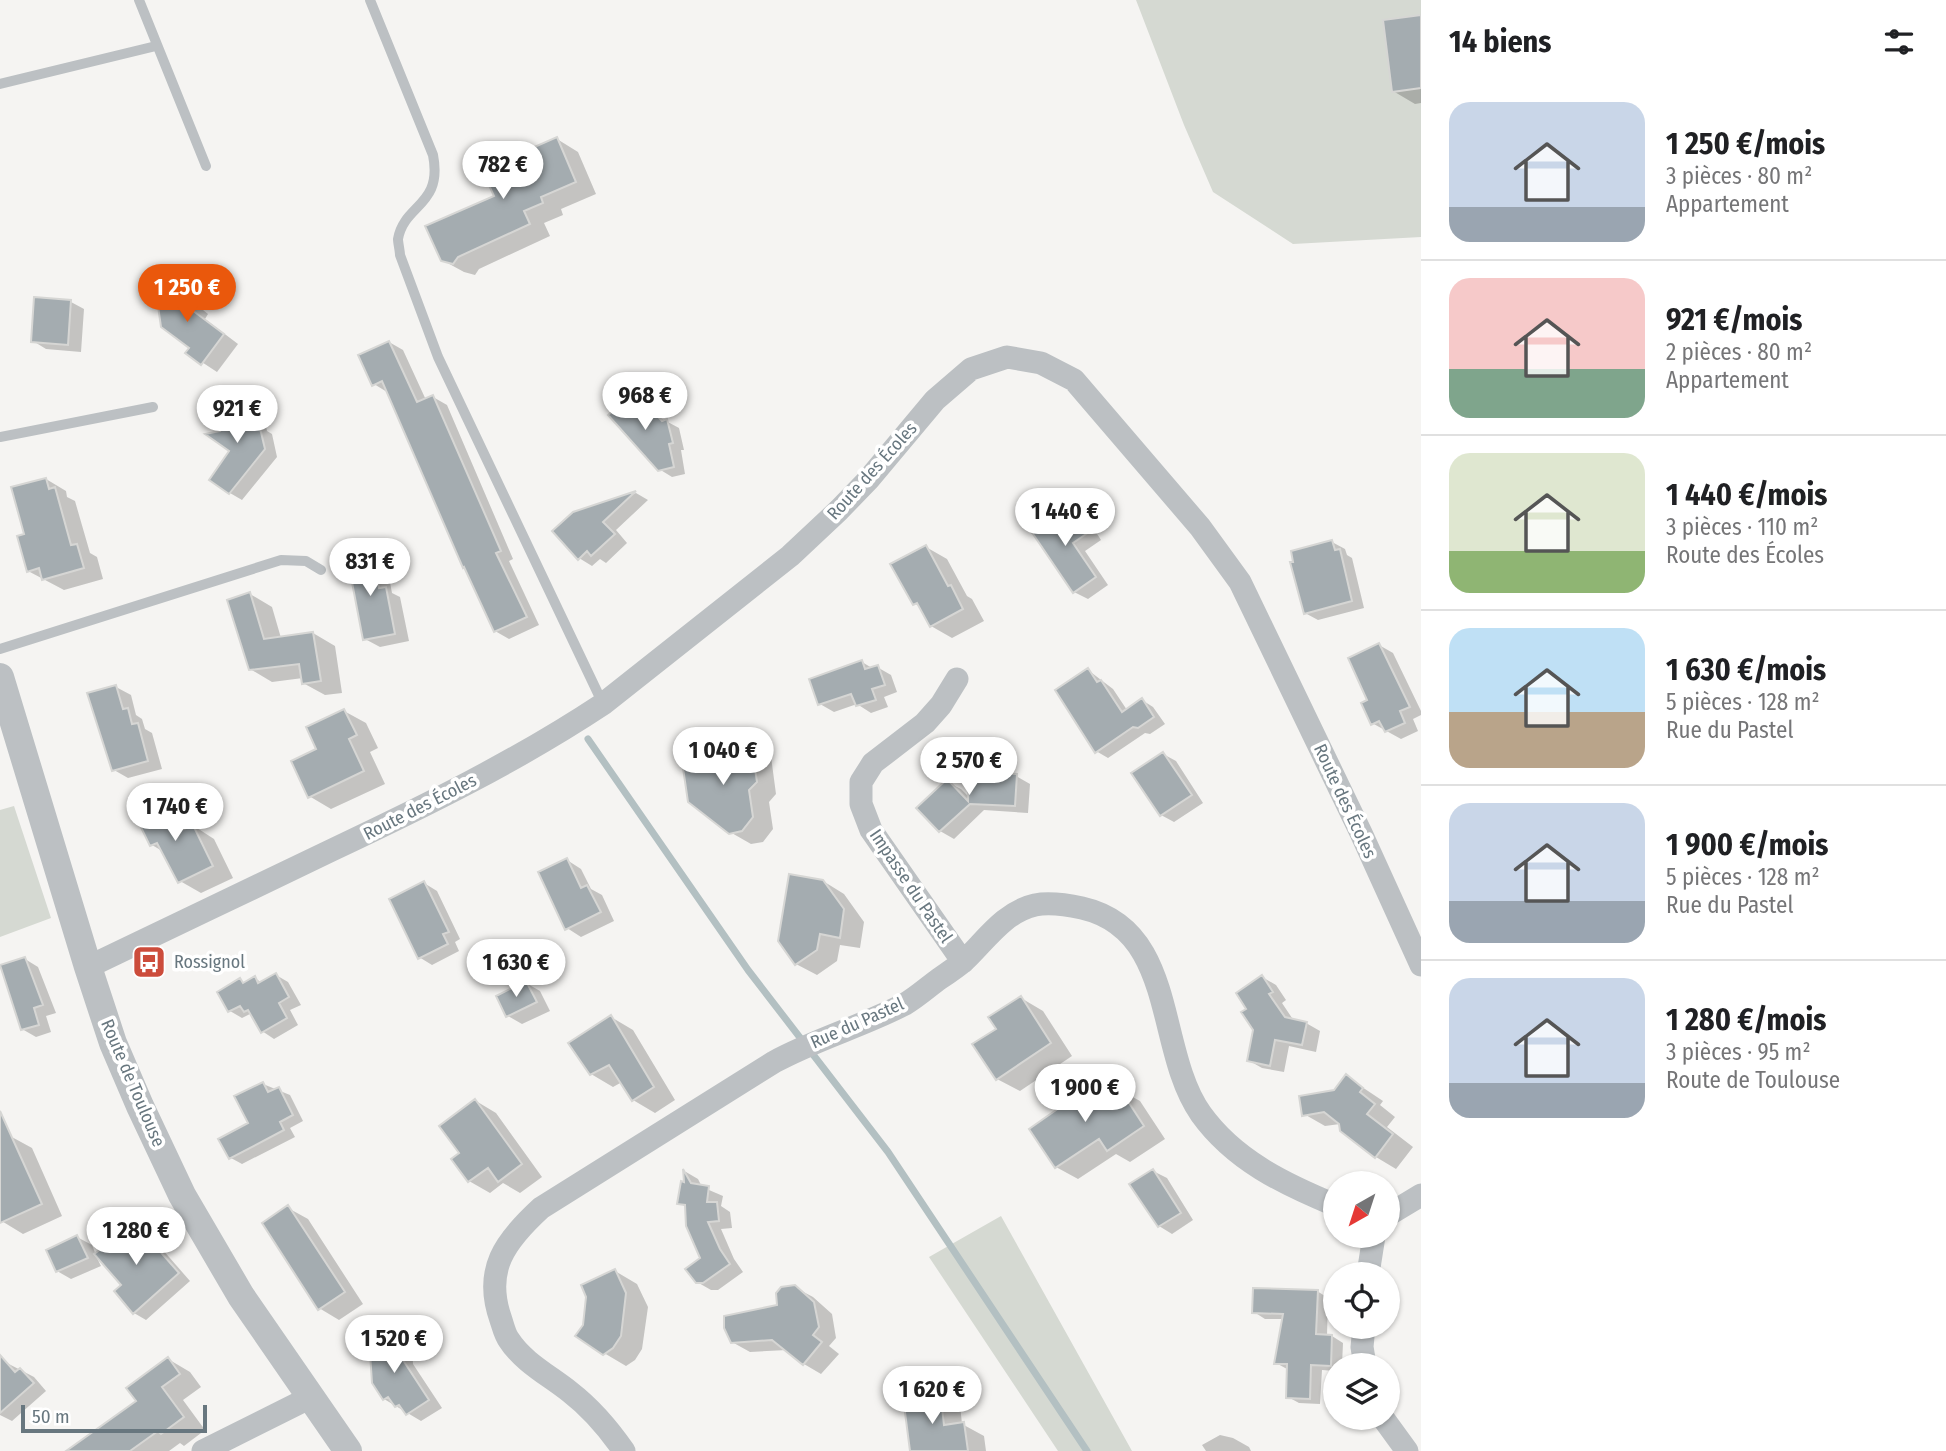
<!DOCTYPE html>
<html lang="fr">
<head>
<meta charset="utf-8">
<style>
	body { margin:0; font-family:"Fira Sans Condensed",sans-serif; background:#f2f2f2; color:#202124; height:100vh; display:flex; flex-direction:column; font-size:26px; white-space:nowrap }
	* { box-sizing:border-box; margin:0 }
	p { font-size:23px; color:#757577 }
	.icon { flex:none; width:38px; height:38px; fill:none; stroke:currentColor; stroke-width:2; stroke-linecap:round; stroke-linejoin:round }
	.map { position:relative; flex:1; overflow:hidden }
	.details { display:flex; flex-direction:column; background:#fff; width:525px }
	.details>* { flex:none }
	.needle { width:46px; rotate:219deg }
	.fabs { position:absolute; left:1323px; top:1171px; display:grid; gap:14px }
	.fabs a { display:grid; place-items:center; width:77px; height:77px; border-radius:50%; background:#fff; box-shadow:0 2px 5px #0004; font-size:35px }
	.scale { position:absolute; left:21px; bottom:18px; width:186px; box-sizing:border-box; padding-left:7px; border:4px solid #68777f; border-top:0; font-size:19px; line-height:24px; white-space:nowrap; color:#68777f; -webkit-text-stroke:5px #fff; paint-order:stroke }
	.price { position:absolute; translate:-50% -60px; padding:0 16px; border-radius:24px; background:#fff; color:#222; font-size:23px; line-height:46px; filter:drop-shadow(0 2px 4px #0008) }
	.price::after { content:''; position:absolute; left:50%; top:42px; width:21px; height:16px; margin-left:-10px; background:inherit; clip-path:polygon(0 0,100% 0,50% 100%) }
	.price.selected { background:#ea580c; color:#fff }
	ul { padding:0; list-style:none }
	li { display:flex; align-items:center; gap:21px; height:175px; padding:0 28px }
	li+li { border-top:2px solid #e0e0e0 }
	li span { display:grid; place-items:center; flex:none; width:196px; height:140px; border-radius:21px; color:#555 }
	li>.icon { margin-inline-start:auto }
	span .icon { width:84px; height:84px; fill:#fffc; stroke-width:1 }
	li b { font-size:30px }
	h2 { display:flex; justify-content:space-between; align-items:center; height:84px; padding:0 28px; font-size:30px }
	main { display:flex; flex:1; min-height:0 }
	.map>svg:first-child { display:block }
</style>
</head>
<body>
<main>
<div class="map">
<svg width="1421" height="1451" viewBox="0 0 1421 1451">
	<rect width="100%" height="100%" fill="#f5f4f2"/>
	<path fill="#d5d9d2" d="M1136,0H1421V237L1293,244L1213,192L1184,125Z
		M14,806L51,918L0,937V810Z
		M1001,1216L1132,1451H1058L929,1257Z"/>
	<path fill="#0003" d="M1421,17V103L1415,104L1393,91Z
		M557,139L578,152L596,194L561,209L563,215L544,223L550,236L479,269L475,275L464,272L442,260Z
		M186,289L201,298L203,310L208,314L205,319L238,344L217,372L188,353L191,348Z
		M71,302L84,309L81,352L46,349L33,341Z
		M389,342L403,350L426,400L433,397L447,405L513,559L509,561L539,625L509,639L495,631L387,392L374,384Z
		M631,397L643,404L651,413L679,428L684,450H681L685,474L672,477L659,469Z
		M250,404L263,412L267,431L272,434L277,457L242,500L230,493L231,451L222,432Z
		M46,479L66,491L67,497L75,501L90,553L97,557L103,579L64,590L28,571L26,535Z
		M636,493L648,500L616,530L627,543L606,563L600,559L592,566L579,558L574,514Z
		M1077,518L1092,526L1101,540L1085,551L1108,585L1088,599L1074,592L1033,532Z
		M1332,542L1345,549L1347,555L1352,558L1364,608L1318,620L1305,613Z
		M926,547L947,559L967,596L972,599L984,621L952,638L931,626L922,608L914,603Z
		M372,553L386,561L392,593L400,597L409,641L380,647L365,639Z
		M250,594L272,607L281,638L313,633L335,646L342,693L325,695L303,683V678L272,682L250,669Z
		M1379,645L1393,653L1421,711V715L1413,719L1418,731L1401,739L1372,723L1370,700Z
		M862,662L872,668L877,667L891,675L897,692L884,697L888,707L871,713L857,704L834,712L820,704Z
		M1088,670L1113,689L1127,710L1142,700L1153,707L1165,724L1150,734L1145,733L1108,758L1096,751Z
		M116,687L131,695L136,715L142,719L145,729L152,733L162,769L128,778L114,770Z
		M344,711L366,723L378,748L370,752L385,784L331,809L309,796L318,750Z
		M750,738L770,749L776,794L769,802L773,829L763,842L751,844L730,832L714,751L731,761Z
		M1163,754L1176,761L1203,803L1174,822L1161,815Z
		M1016,776L1030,784L1028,813L984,810L954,839L940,831L919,808L947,782L961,789L970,798Z
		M163,806L214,839L233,878L201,893L180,881L164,852L152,845Z
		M567,860L581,869L591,889L602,895L614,921L581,937L567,928Z
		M823,881L844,894L864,922L860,948L840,945L837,961L817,975L796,964Z
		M424,883L437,891L460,939L455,942L459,951L432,965L419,957Z
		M25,959L38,967L56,1013L46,1016L51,1032L36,1037L22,1029Z
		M276,975L288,982L301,1005L290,1010L298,1025L274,1039L262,1031L254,1016L250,1014L242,1018L230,1011L240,980L245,984L255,978L262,983Z
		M1262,977L1276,985L1286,1000L1282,1003L1294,1021L1306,1023L1320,1031L1316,1052L1289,1046L1284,1072L1262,1068L1248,1060L1255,1029L1248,1010Z
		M526,983L540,991L550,1011L522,1024L508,1016Z
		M1021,998L1043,1011L1072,1056L1020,1091L997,1079L998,1029Z
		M611,1017L633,1030L675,1100L655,1113L633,1100L622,1082L613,1087L591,1074Z
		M1347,1077L1383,1101L1380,1105L1395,1117L1387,1127L1413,1147L1396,1169L1376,1157L1340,1124L1325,1126L1304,1114L1335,1092Z
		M263,1084L290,1095L303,1121L290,1128L295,1137L242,1164L231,1158L251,1124Z
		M1118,1089L1140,1101L1165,1139L1130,1162L1116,1154L1078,1179L1056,1167L1058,1111L1068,1091L1078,1096L1087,1090L1102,1099Z
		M476,1101L496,1113L542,1177L520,1193L503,1183L490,1193L469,1181L462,1154Z
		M10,1136L32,1148L62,1216L23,1234L0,1220V1140Z
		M1153,1171L1167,1178L1193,1220L1172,1234L1159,1226Z
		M686,1172L698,1179L702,1187L723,1196L721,1206L730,1212L732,1228L721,1229L734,1259L743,1272L718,1290H711L697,1282L702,1259L687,1207L679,1203L685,1184Z
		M288,1208L308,1219L363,1304L339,1320L319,1308Z
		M136,1226L148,1233L190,1281L146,1320L134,1313L123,1285L96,1256L101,1266L71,1279L57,1271L77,1237L92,1245L96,1255Z
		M615,1271L637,1284L648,1307L642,1349L635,1360L626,1366L604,1353Z
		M794,1287L813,1297L832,1314L836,1338L829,1346L839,1354L821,1374L804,1364L787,1350L750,1352L732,1342L779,1306Z
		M1317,1291L1328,1298L1327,1336H1332L1343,1343L1342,1365H1335V1371L1322,1370L1320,1404L1299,1403L1288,1397L1287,1369L1276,1363L1284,1319H1265L1254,1312Z
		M398,1338L412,1346L413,1364L442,1408L421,1421L384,1399Z
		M168,1359L190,1372L201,1387L183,1400L205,1430L184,1446L180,1443L169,1451H89L138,1402Z
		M3,1361L34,1377L46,1391L12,1421L0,1415V1364Z
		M939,1393L960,1405L962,1424L984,1436L986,1451H912Z
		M1220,1435L1233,1438L1249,1447L1251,1451H1206L1202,1445Z"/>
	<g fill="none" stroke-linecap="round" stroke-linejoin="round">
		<path stroke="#b3c0c2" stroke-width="7" d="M588,739L748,970L888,1152L1087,1451"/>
	</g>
	<path fill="#a4acb0" stroke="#d6d6d4" stroke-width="2" d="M1421,15V88L1392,92L1383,20Z
		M557,137L576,182L541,197L543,203L524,211L530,224L458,257L453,264L441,261L425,226L494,196L482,170Z
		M187,288L189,300L195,305L192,310L224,334L201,365L185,353L189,348L161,327L156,292Z
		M34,297L71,300L68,345L31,342Z
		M389,341L417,402L433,395L501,551L496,553L527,617L494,632L464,567L463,568L382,381L372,386L358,355Z
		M631,395L648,414L652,410L662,421L667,419L673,443L669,444L674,467L658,471L608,415Z
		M251,402L255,425L259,424L265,449L229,494L209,480L229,451L205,434L220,431L217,415L221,408Z
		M46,478L49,489L55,487L71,545L77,544L84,568L42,580L39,568L27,572L17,536L24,534L11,487Z
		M636,491L603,522L615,534L591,556L587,551L578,560L552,531L573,512Z
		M1058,513L1078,516L1089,532L1073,543L1096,577L1073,593L1031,531Z
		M1332,540L1335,550L1340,549L1352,601L1304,614L1290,562H1293L1291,551Z
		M926,545L948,586L951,585L963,609L930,627L917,603L913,605L890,564Z
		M372,551L379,588L386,587L395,634L363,640L347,556Z
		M250,592L264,639L313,632L321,681L302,684L299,664L249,670L227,600Z
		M1379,643L1410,707L1400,711L1405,723L1385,732L1379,721L1371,725L1361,703L1367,700L1348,658Z
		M862,660L865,669L878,665L885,685L872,689L876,700L856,706L851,694L818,705L809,679Z
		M1088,668L1097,682L1101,680L1122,712L1142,698L1154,717L1138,728L1133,727L1095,753L1055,690Z
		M116,685L123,709L128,708L132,724L138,723L148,761L112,771L87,693Z
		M344,709L357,735L349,739L364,771L308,798L291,761L316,749L306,727Z
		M750,735L757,782L749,790L753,817L742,831L729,834L688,802L682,761L699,758L705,751L714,749L729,761Z
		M1163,752L1192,795L1160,816L1131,773Z
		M969,772L1017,774L1015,806L970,804L939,832L916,808L947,779L968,801Z
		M163,804L171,819L178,816L184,829L193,825L213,866L178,883L157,843L150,846L136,817Z
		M567,858L581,888L587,885L601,912L565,930L538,872Z
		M789,874L823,880L844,909L840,938L820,934L817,950L795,965L778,941Z
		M424,881L449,932L443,934L448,944L418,959L389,899Z
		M25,957L43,1005L34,1008L39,1025L21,1030L0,965Z
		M276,973L289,997L279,1003L287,1018L261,1033L248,1010L244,1012L240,1006L228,1012L217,992L240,978L243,983L255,976L258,983Z
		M1262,975L1273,992L1269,994L1285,1017L1307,1022L1302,1045L1275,1040L1270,1066L1247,1061L1253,1030L1241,1012L1246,1009L1236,993Z
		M526,981L537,1002L506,1017L496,996Z
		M1021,996L1051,1043L996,1080L972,1044L996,1029L988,1017Z
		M611,1015L654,1087L632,1101L609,1065L590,1075L568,1043Z
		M1346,1074L1363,1088L1360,1092L1375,1104L1367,1114L1393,1134L1375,1158L1340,1131L1339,1124L1324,1112L1302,1116L1299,1096L1334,1090Z
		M263,1082L268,1092L279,1087L293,1115L280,1122L284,1130L229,1159L218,1139L248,1123L234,1096Z
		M1118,1086L1144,1126L1107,1151L1099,1139L1055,1168L1029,1129L1056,1110L1050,1101L1068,1089L1074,1097L1087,1088L1095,1101Z
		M475,1099L522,1164L498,1182L488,1168L468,1182L451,1159L459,1153L439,1126Z
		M0,1111L42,1204L0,1223Z
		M683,1169L691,1183L709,1186L707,1202H717L719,1221L708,1222L720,1249L730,1264L703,1283H696L685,1269L700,1258L686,1226L685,1205L677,1204L681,1181L684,1182Z
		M1153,1169L1181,1213L1158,1227L1129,1184Z
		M288,1205L345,1292L318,1310L262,1223Z
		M136,1224L179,1273L133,1314L114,1291L121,1285L94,1254Z
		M77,1235L88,1258L56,1272L46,1250Z
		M615,1269L626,1293L621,1336L613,1348L603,1355L575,1336L583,1325L586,1297L581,1285Z
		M795,1285L814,1302L819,1327L813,1335L822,1342L803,1365L772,1340L731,1343L724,1328V1316L777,1305L776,1293L781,1287Z
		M1253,1288L1318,1290L1316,1334L1332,1335L1331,1366L1311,1365L1310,1399L1286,1398L1287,1364H1274L1283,1314L1252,1313Z
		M399,1336V1354L429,1400L406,1415L399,1405L395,1407L388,1397L383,1400L372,1383L369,1338Z
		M0,1355L15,1372L20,1368L34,1383L0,1413Z
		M168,1357L180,1374L162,1387L184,1417L161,1434L158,1431L130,1451H66L136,1401L126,1388Z
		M940,1391L944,1425L964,1422L968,1451H910L903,1397Z"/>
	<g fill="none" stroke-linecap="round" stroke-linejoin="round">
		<path stroke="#bcc0c3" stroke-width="10" d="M139,0L206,166
			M370,0L433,155C443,206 404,204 398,239C398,243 400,251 400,255L438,357L603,704
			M0,84L156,46
			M0,437L153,407
			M0,649L281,560L306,561L321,570"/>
		<path stroke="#bcc0c3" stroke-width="23" d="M957,679L941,705L925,723L873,763L861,782V804L871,830L963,962
			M88,967C169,928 251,889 332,850C425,806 517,761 603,704L790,556L839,510L868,480L935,400L971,369L1007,357L1041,363L1074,380L1200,527L1240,582L1361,833L1421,965
			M1388,1215L1421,1195
			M1368,1274L1374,1236
			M1364,1326L1362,1347L1365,1365
			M1383,1418L1407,1451
			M203,1451L311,1397
			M624,1451C608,1428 592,1409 570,1392C550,1376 523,1362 509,1340C505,1335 503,1326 501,1320C483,1270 505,1241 541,1208L774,1062C816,1039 863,1026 905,1004C917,997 928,987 939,979C948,973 957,967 965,960C986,940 1004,912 1035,905C1050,902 1068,905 1082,908C1178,930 1155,1049 1201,1114C1234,1160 1284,1184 1335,1205"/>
		<path stroke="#bcc0c3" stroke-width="28" d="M0,677L88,967L113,1043L140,1106L182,1195L241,1296L348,1451"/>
	</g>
	<defs>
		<symbol id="bus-square" viewBox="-11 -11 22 22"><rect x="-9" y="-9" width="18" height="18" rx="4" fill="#cc4c3b" stroke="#fff"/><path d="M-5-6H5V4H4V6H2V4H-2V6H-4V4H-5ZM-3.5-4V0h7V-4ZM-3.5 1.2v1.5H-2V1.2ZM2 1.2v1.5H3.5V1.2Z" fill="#fff"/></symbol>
	</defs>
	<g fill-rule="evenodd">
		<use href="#bus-square" x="130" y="943" width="38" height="38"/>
	</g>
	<g text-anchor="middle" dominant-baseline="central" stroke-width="7" stroke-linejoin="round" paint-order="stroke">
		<g font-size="18" fill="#68777f" stroke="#fff">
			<text transform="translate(872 471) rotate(-48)">Route des Écoles</text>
			<text transform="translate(1345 801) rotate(65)">Route des Écoles</text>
			<text transform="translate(420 807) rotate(-27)">Route des Écoles</text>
			<text transform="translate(911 886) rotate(56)">Impasse du Pastel</text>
			<text transform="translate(857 1023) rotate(-24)">Rue du Pastel</text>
			<text transform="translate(133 1083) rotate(67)">Route de Toulouse</text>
		</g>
		<g font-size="18" fill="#68777f" stroke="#fff" text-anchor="start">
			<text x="174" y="962">Rossignol</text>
		</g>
	</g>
</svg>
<div class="fabs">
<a><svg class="needle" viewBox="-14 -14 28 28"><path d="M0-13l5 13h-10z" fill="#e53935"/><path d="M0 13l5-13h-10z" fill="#757577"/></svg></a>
<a><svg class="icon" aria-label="locate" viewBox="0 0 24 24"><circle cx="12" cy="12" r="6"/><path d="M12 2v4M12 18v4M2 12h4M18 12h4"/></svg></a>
<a><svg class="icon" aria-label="layers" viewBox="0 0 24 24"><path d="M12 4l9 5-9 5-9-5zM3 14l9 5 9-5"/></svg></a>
</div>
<div class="scale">50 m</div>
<b class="price" style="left:503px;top:201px">782 €</b>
<b class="price selected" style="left:187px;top:324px">1 250 €</b>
<b class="price" style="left:645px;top:432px">968 €</b>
<b class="price" style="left:237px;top:445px">921 €</b>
<b class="price" style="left:1065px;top:548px">1 440 €</b>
<b class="price" style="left:370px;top:598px">831 €</b>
<b class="price" style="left:723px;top:787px">1 040 €</b>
<b class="price" style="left:969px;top:797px">2 570 €</b>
<b class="price" style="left:175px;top:843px">1 740 €</b>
<b class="price" style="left:516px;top:999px">1 630 €</b>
<b class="price" style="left:1085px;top:1124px">1 900 €</b>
<b class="price" style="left:136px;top:1267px">1 280 €</b>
<b class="price" style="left:394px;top:1375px">1 520 €</b>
<b class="price" style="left:932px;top:1426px">1 620 €</b>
</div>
<section class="details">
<h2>14 biens<svg class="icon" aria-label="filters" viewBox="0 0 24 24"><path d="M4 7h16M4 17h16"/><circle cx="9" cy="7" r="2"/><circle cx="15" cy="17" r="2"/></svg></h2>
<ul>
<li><span style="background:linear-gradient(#c9d6e8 75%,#9aa5b1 0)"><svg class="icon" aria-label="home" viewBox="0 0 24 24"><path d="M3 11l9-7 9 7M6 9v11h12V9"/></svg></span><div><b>1 250 €/mois</b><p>3 pièces · 80 m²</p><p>Appartement</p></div></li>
<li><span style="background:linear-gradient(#f6c9c9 65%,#7fa58c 0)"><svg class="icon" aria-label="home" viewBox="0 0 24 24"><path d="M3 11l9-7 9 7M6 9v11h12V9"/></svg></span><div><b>921 €/mois</b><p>2 pièces · 80 m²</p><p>Appartement</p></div></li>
<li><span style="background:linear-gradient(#dfe7d0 70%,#8fb573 0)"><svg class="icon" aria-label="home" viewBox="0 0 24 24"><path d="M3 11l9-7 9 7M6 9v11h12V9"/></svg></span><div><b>1 440 €/mois</b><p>3 pièces · 110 m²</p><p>Route des Écoles</p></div></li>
<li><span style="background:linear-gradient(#bfe0f5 60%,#b9a48a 0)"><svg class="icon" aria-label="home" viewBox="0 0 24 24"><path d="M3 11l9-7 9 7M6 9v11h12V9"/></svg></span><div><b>1 630 €/mois</b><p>5 pièces · 128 m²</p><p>Rue du Pastel</p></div></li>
<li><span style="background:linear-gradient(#c9d6e8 70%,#9aa5b1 0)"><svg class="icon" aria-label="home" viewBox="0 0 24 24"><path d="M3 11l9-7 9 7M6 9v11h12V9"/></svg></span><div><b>1 900 €/mois</b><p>5 pièces · 128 m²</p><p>Rue du Pastel</p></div></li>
<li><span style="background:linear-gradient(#c9d6e8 75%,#9aa5b1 0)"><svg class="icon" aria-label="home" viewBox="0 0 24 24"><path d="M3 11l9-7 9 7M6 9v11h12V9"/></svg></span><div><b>1 280 €/mois</b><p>3 pièces · 95 m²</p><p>Route de Toulouse</p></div></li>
</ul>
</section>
</main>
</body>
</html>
